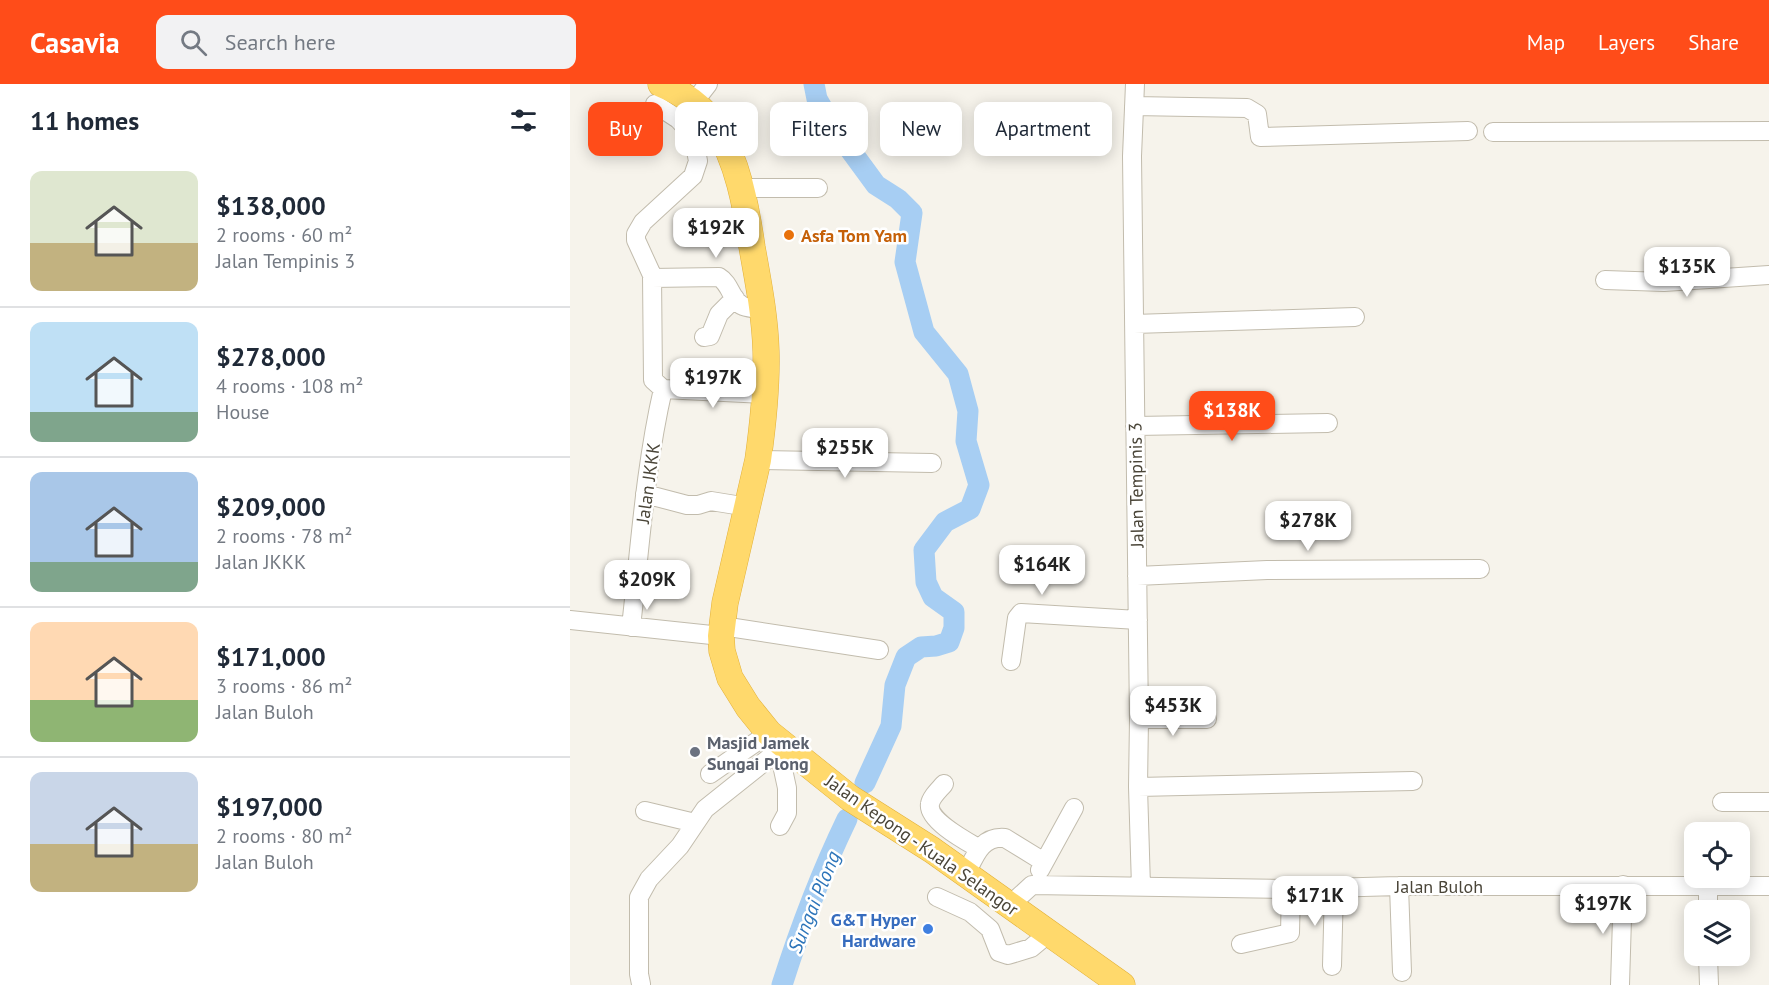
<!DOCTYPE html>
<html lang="en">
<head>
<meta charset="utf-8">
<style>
	body { margin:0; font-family:"PT Sans",sans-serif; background:#f2f2f3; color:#1f2937; height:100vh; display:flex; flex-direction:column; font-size:22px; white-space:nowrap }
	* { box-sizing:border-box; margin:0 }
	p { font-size:20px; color:#747a83 }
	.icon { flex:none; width:33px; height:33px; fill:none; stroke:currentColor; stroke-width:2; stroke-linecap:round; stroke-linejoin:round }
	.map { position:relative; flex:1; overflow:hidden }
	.sheet { display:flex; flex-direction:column; background:#fff; width:570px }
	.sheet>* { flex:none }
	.banner { position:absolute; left:18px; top:18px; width:570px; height:54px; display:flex; gap:12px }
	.controls { position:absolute; left:1114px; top:738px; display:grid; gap:12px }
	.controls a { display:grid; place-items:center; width:66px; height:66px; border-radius:12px; background:#fff; box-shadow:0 3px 15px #0003; font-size:30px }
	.price { position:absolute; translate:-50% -51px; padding:0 14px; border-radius:12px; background:#fff; color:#222; font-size:20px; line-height:39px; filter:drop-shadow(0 2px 3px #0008) }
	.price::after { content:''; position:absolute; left:50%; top:36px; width:18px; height:14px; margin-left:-9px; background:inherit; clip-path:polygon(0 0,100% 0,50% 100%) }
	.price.selected { background:#ff4c19; color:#fff }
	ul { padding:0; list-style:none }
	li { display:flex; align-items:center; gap:18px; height:150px; padding:0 30px }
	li+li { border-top:2px solid #e0e1e3 }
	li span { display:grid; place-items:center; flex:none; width:168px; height:120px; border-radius:12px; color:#555 }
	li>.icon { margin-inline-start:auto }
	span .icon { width:72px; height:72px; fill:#fffc; stroke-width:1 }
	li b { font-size:26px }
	h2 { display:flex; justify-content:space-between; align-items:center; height:72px; padding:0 30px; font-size:26px }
	.tag { padding:0 21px; border-radius:12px; background:#fff; box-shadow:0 3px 15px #0003; font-size:21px; line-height:54px }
	.tag.selected { background:#ff4c19; color:#fff }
	header { display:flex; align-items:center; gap:36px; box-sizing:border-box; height:84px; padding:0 30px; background:#ff4c19; color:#fff }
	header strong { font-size:28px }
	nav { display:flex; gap:33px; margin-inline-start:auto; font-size:21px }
	.search { width:420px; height:54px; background:#f2f2f3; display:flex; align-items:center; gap:15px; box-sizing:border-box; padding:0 21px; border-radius:12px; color:#747a83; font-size:22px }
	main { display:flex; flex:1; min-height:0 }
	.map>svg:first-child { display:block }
</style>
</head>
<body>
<header>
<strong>Casavia</strong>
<div class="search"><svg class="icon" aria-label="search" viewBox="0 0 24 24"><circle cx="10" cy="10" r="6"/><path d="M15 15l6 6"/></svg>Search here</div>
<nav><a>Map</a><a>Layers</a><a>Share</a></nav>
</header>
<main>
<section class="sheet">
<h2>11 homes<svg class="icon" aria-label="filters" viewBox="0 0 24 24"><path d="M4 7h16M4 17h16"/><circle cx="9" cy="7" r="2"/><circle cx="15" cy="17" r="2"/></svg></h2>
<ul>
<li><span style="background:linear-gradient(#dfe7d0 60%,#c2b280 0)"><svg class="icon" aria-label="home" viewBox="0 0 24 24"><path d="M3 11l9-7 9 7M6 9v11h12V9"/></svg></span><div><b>$138,000</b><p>2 rooms · 60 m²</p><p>Jalan Tempinis 3</p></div></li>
<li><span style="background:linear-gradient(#bfe0f5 75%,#7fa58c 0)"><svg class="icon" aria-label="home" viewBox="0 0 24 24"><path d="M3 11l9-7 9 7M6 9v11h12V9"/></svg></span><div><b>$278,000</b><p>4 rooms · 108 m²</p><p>House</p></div></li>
<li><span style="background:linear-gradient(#a9c7e8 75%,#7fa58c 0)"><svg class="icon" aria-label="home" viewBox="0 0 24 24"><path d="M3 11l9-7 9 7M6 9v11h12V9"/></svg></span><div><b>$209,000</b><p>2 rooms · 78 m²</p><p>Jalan JKKK</p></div></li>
<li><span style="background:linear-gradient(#ffd9b3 65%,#8fb573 0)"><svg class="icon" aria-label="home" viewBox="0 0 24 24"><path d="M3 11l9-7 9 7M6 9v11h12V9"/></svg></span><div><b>$171,000</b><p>3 rooms · 86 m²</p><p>Jalan Buloh</p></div></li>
<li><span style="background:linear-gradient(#c9d6e8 60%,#c2b280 0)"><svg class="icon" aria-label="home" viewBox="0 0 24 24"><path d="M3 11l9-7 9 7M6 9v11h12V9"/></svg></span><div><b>$197,000</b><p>2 rooms · 80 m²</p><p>Jalan Buloh</p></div></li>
</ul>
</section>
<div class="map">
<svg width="1199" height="901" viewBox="0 0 1199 901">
	<rect width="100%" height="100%" fill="#f6f3eb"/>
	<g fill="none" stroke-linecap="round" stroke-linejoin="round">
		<path stroke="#a7cef3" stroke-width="21" d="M244,0L247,15L262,41L306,101L328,115L342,129L335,178L354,248L388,290L398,327L396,357L409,401L400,425L375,438L354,466L356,498L363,513L384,528V544L379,558L366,562L351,563L336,573L325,601L321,642L295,699
			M212,901C230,844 251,789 277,735"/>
		<defs>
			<path id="minor" d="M565,0L562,72L569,635L568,703L571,803
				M124,18L138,0
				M564,22L677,24L687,30L690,53L898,47
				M923,48L1199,47
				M171,104H248
				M82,194L149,193C161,200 161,217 173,222C179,224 187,225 193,226
				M1035,196L1094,198L1199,191
				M564,240L785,233
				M134,253L140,252L149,230L165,214
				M93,305L195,310
				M565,342L758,339
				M188,376L362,379
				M75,410L117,421H128L141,417L178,423
				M567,492L697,486L910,485
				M0,536L151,552
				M152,542L309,566
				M61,543C70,464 75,383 93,305L83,296L82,191L66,156V150L73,138L123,92L128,77L123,51L108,35L85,20
				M441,577L447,534L451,529L568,536
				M569,635H637
				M209,667L217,704V729L210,742
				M140,690L199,649
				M374,700C369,706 361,713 360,720C357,736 396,757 408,764
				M568,703L843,697
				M1152,718H1199
				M75,727L125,739
				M470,786L504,724
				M396,790C405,772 411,752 435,754L474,778
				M1138,801V826
				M829,802L832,888
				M367,813L400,828L420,845L429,868L438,871L461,864L479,849
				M440,821L462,801L721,805L829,802H1199
				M671,860L720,849L721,805
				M1138,872L1139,901
				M762,882L764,804
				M71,900L69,890V813L79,795L110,762L135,725L214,662
				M1050,901L1053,801"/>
			<path id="highway" d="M91,0C113,9 131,22 145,41C168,77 176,122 182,163C188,197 195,232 196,267C197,303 193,340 188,376L155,519L151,552L152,567L160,594L178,623L199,649L280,714L362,766L552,901"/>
		</defs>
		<use href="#minor" stroke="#c2bcad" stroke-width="20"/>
		<use href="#highway" stroke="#e2b039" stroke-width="27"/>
		<use href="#minor" stroke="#fff" stroke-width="18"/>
		<use href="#highway" stroke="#ffd96c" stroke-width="26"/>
	</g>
	<circle fill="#e8710a" stroke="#fff" stroke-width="2" cx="219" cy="151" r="6"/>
	<circle fill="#6b7280" stroke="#fff" stroke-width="2" cx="125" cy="668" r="6"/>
	<circle fill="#3f7fe0" stroke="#fff" stroke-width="2" cx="358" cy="845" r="6"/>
	<g text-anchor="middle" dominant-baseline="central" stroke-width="5" stroke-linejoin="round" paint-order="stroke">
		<g font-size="18" font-weight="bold" fill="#c56008" stroke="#fff" text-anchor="start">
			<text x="231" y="151">Asfa Tom Yam</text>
		</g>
		<g font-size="18" fill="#4a4538" stroke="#fff">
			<text transform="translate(78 399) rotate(-82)">Jalan JKKK</text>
			<text transform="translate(566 401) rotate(-91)">Jalan Tempinis 3</text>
			<text transform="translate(352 761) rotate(35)">Jalan Kepong - Kuala Selangor</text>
			<text x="869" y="802">Jalan Buloh</text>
		</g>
		<g font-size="18" font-weight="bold" fill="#5b616d" stroke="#fff" text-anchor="start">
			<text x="137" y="658">Masjid Jamek<tspan x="137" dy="21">Sungai Plong</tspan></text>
		</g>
		<g font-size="18" font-weight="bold" fill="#366cbe" stroke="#fff" text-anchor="end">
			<text x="346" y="835">G&amp;T Hyper<tspan x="346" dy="21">Hardware</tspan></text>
		</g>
		<g font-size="20" font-style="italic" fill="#2d75ba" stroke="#fff">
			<text transform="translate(244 818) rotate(-68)">Sungai Plong</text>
		</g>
	</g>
</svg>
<div class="controls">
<a><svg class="icon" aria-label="locate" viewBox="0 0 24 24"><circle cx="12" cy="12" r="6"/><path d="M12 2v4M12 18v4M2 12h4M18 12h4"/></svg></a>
<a><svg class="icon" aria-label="layers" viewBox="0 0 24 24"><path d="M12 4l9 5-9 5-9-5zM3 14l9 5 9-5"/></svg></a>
</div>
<b class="price" style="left:146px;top:175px">$192K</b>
<b class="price" style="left:1117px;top:214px">$135K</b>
<b class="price" style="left:143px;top:325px">$197K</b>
<b class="price selected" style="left:662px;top:358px">$138K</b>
<b class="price" style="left:275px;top:395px">$255K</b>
<b class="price" style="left:738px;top:468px">$278K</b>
<b class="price" style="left:472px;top:512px">$164K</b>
<b class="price" style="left:77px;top:527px">$209K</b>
<b class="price" style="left:603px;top:653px">$453K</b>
<b class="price" style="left:745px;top:843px">$171K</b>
<b class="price" style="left:1033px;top:851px">$197K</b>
<div class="banner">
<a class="tag selected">Buy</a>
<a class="tag">Rent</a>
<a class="tag">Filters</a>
<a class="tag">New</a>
<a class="tag">Apartment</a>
</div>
</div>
</main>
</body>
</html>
